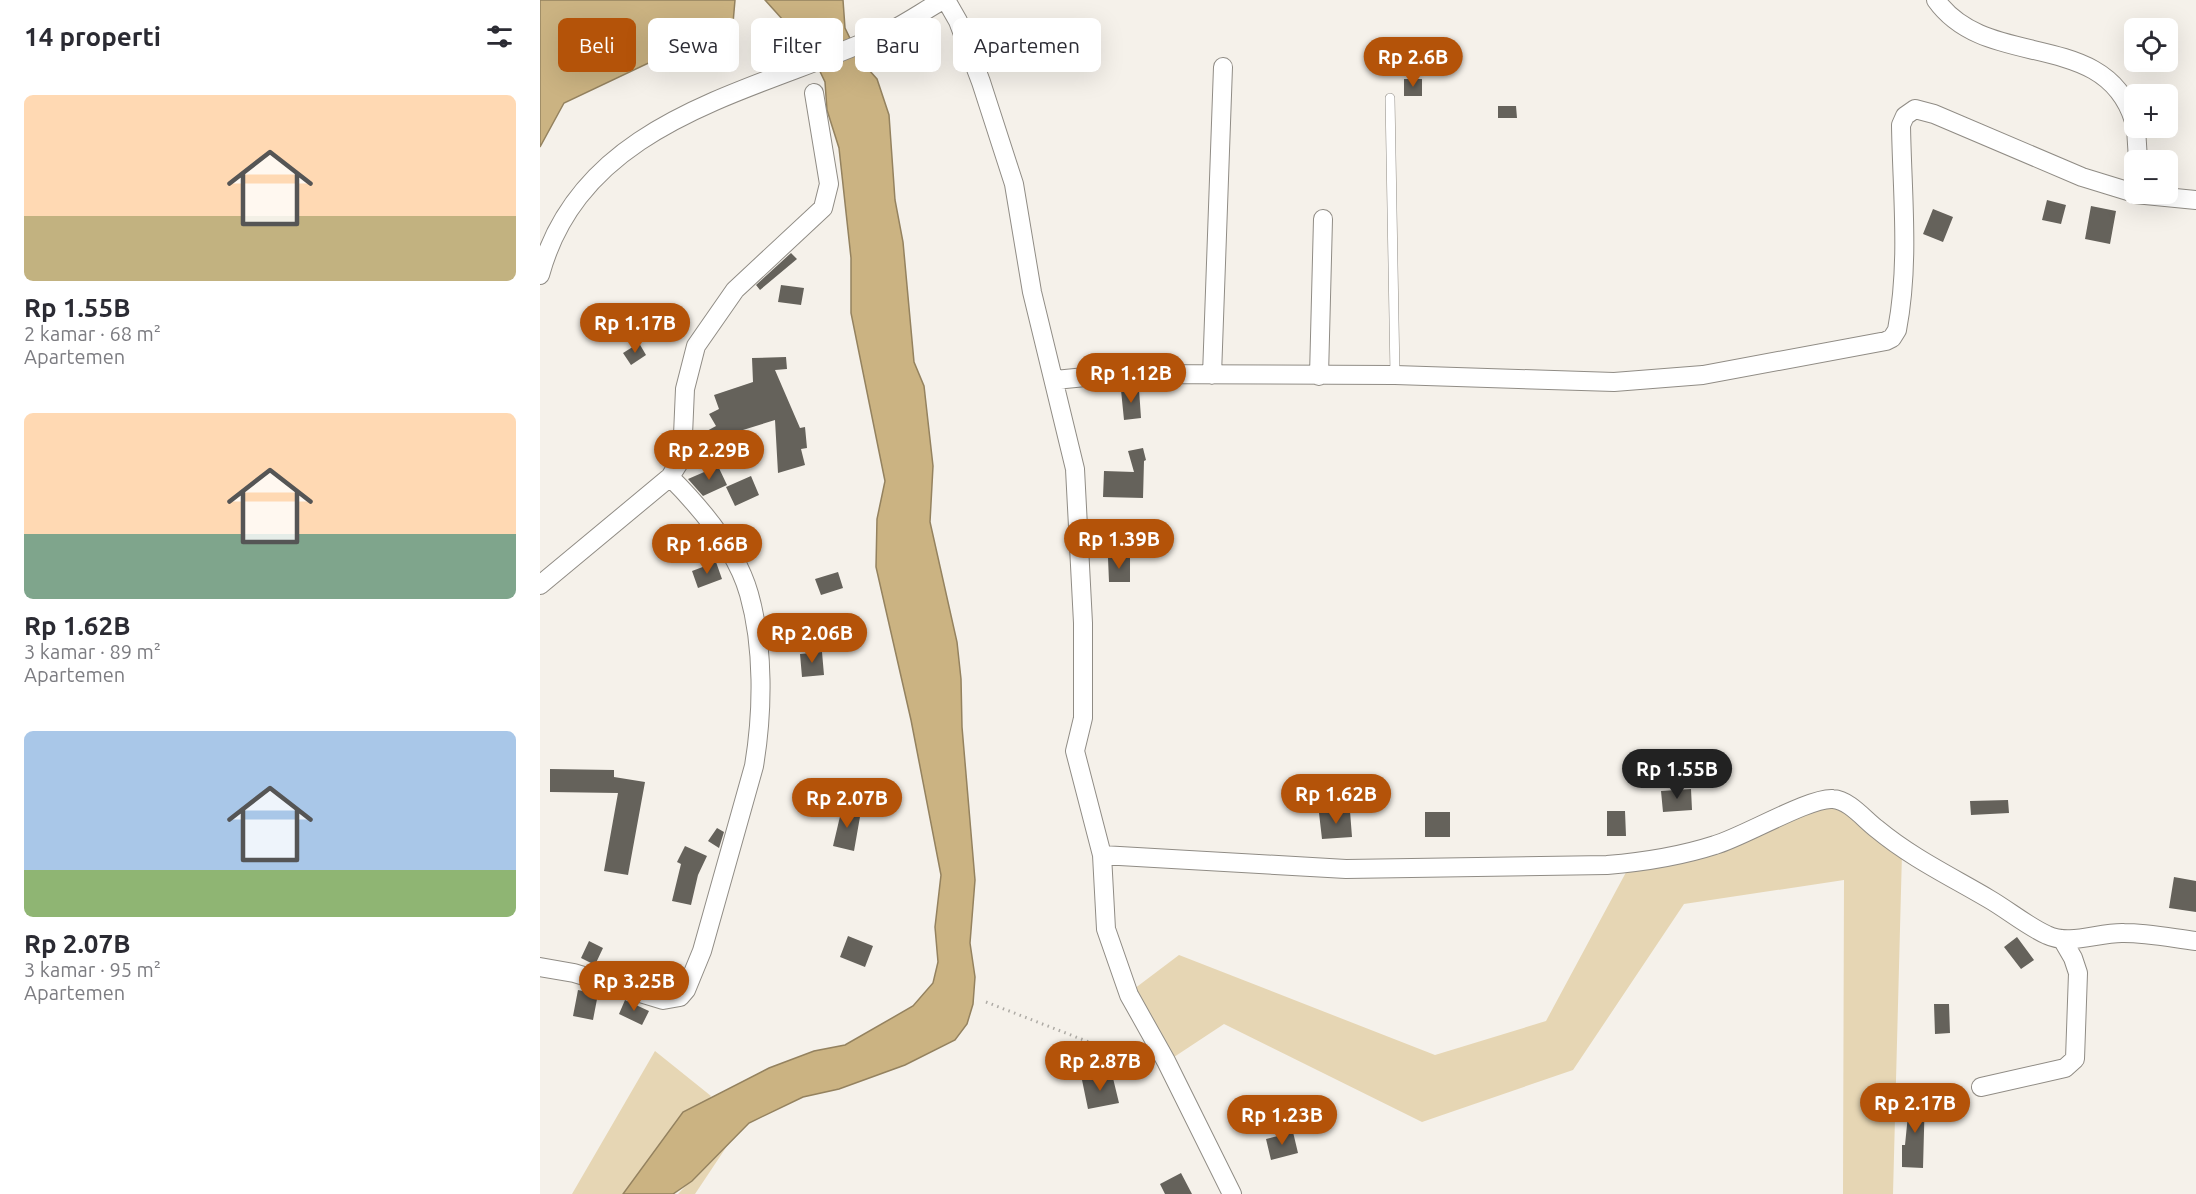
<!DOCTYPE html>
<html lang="id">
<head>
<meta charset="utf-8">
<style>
	body { margin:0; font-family:Ubuntu,sans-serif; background:#f2f2f3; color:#2b2b33; height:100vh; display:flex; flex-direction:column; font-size:22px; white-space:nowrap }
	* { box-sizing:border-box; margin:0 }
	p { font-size:20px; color:#7c7c81 }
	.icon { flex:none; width:33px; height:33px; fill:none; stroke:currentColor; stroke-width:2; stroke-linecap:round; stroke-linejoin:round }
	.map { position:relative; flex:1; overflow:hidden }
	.drawer { display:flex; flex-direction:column; background:#fff; width:540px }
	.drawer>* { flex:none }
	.hud { position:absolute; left:18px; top:18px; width:570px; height:54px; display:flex; gap:12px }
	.tools { position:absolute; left:1584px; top:18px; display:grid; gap:12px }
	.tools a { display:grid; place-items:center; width:54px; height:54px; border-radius:9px; background:#fff; box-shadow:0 6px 24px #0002; font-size:30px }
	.price { position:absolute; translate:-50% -51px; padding:0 14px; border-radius:21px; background:#b45309; color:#fff; font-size:20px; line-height:39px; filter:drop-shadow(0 2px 3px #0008) }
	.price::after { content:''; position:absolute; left:50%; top:36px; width:18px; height:14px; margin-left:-9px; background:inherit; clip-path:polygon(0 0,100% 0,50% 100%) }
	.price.current { background:#222; color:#fff }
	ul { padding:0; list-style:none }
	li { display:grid; align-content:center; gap:12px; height:318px; padding:0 24px }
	li span { display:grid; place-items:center; height:186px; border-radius:9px; color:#555 }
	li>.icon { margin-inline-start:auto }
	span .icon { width:108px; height:108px; fill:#fffc; stroke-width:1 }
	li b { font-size:26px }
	h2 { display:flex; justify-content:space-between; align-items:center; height:72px; padding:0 24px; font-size:26px }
	.pill { padding:0 21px; border-radius:9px; background:#fff; box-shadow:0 6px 24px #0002; font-size:21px; line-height:54px }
	.pill.current { background:#b45309; color:#fff }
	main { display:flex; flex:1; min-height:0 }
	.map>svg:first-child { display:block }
</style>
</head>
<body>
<main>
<section class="drawer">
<h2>14 properti<svg class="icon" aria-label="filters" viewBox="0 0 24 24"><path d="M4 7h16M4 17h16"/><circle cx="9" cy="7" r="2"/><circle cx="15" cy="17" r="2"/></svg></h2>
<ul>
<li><span style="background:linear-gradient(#ffd9b3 65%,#c2b280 0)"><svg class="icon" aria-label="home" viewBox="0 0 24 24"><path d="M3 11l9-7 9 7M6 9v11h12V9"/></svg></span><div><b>Rp 1.55B</b><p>2 kamar · 68 m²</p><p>Apartemen</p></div></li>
<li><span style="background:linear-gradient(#ffd9b3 65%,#7fa58c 0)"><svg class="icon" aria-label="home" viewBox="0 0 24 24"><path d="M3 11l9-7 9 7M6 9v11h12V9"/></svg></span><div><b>Rp 1.62B</b><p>3 kamar · 89 m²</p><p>Apartemen</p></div></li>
<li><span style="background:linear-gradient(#a9c7e8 75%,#8fb573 0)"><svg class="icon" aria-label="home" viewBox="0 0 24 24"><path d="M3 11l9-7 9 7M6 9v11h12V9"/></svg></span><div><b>Rp 2.07B</b><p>3 kamar · 95 m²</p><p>Apartemen</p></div></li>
</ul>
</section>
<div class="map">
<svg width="1656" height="1194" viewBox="0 0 1656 1194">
	<rect width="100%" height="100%" fill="#f5f1ea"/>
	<path fill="#e6d6b4" d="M1295,806L1362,853L1353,1194H1303L1304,880L1144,904L1033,1070L882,1122L684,1024L631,1059L590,992L639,955L895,1055L1006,1021L1091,863L1266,808Z
		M115,1051L171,1096L90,1194H32Z
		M193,1137L155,1194H138Z"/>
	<path fill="#cbb382" stroke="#94825f" stroke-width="1.5" d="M0,0H195L193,23L24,103L0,147Z
		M225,0H303L305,28L321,61L337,79L349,115L355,200L363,242L374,362L384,386L393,466L390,522L417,642L421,679L422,727L435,880L430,943L435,977L433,1004L427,1024L415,1040L365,1065L299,1089L263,1097L209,1123L152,1181L133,1194H83L143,1112L229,1068L274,1051L305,1045L373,1006L393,983L398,962L395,927L401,875L371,720L336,567L337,519L345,481L311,313V258L299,148L287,110L285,82L263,36L252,30Z"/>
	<path fill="#65625b" d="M864,79H882V96H864Z
		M958,106H976L977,118H958Z
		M1507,200L1526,205L1521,224L1502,220Z
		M1551,206L1576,211L1570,244L1545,239Z
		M1393,209L1413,217L1403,242L1383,234Z
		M251,253L257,259L220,290L216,285Z
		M241,285L264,288L261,305L238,302Z
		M99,343L106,355L91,365L83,353Z
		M246,357L247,369L235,370L260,428L265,427L267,448L261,449L265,465L238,473L235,420L203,430L173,446L165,432L176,426L169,414L179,409L174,395L213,382L212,358Z
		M599,389L601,418L584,420L581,390Z
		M603,448L606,460L604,461L603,498L563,497L564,471L594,472L588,451Z
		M178,466L187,485L163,496L148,479Z
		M211,476L219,495L195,506L186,487Z
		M590,557V582H569L568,558Z
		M176,562L182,579L158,588L152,571Z
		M298,572L303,588L281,595L275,579Z
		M282,652L284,675L262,677L260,654Z
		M10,769L74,770V777L105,782L88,875L64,871L78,793L10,792Z
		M1151,789L1152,810L1123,812L1121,791Z
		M1468,800L1469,813L1431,815L1430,801Z
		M302,808L321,811L314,851L293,846Z
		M810,811L812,837L782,839L779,813Z
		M1067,811H1085L1086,836H1067Z
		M885,812H910V837H885Z
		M177,828L184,832L179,848L168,841Z
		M145,846L167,856L158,875L151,905L132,901L141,864L137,862Z
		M1634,877L1656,881V912L1629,908Z
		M308,936L333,946L325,967L300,957Z
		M1477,937L1494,960L1481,969L1464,947Z
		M49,941L63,948L55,965L41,958Z
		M38,990L58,994L53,1020L33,1016Z
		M85,1000L109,1011L102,1025L79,1014Z
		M1394,1004H1409L1410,1033L1395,1034Z
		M572,1074L579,1103L548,1109L542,1080Z
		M1385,1094L1383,1168L1362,1167V1145H1365L1370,1095Z
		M753,1132L758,1153L731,1160L726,1139Z
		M641,1173L652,1194H625L620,1184Z"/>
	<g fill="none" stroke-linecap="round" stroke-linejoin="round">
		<defs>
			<path id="service" d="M850,98L855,375"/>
			<path id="minor" d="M406,0L418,21L441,82L474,184L492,292L535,469L543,623V718L535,751L562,855L566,929L589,995L626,1061L692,1194
				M1396,0C1447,72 1565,27 1594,121
				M1596,128L1598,160
				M1595,194L1656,200
				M0,275C43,116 220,92 348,32C367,23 385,10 403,0
				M672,375L683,67
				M779,376L783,219
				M515,380L576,374L855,375L1074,382L1163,375L1346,341L1352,338L1357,330C1370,262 1362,193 1361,125L1365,116L1375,109L1394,114L1542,177L1594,193
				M0,585L130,477L142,458L145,389L156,346L195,290L283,208L289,184L274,93
				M562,855L806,869L1067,865C1103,862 1141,856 1175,845C1203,837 1270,797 1293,799C1309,800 1324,819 1337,829C1372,858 1410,876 1449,899C1468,910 1487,926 1507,935C1530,946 1559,932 1584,933C1608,933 1632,938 1656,941
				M0,967L34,973L123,1000L140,997L146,990L162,951L214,766C223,712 224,647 209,594C197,551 161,508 130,477
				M1441,1087L1525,1068L1535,1059L1538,973L1533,958L1522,939"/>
		</defs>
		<use href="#service" stroke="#908c85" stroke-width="10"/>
		<use href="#minor" stroke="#908c85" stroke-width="20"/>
		<path stroke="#aeaba5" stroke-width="3" stroke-dasharray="1.5 4.5" stroke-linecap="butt" d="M446,1002L608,1065"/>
		<use href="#service" stroke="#fff" stroke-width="9"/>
		<use href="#minor" stroke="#fff" stroke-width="18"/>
	</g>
</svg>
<div class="tools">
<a><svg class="icon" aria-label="locate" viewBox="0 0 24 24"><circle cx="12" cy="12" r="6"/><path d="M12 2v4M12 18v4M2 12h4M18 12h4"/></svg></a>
<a>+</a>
<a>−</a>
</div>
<b class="price" style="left:873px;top:88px">Rp 2.6B</b>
<b class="price" style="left:95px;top:354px">Rp 1.17B</b>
<b class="price" style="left:591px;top:404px">Rp 1.12B</b>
<b class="price" style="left:169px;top:481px">Rp 2.29B</b>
<b class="price" style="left:579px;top:570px">Rp 1.39B</b>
<b class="price" style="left:167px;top:575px">Rp 1.66B</b>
<b class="price" style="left:272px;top:664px">Rp 2.06B</b>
<b class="price current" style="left:1137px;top:800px">Rp 1.55B</b>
<b class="price" style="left:796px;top:825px">Rp 1.62B</b>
<b class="price" style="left:307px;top:829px">Rp 2.07B</b>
<b class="price" style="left:94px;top:1012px">Rp 3.25B</b>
<b class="price" style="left:560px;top:1092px">Rp 2.87B</b>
<b class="price" style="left:1375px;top:1134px">Rp 2.17B</b>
<b class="price" style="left:742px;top:1146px">Rp 1.23B</b>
<div class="hud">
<a class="pill current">Beli</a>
<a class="pill">Sewa</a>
<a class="pill">Filter</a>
<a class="pill">Baru</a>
<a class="pill">Apartemen</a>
</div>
</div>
</main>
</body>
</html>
